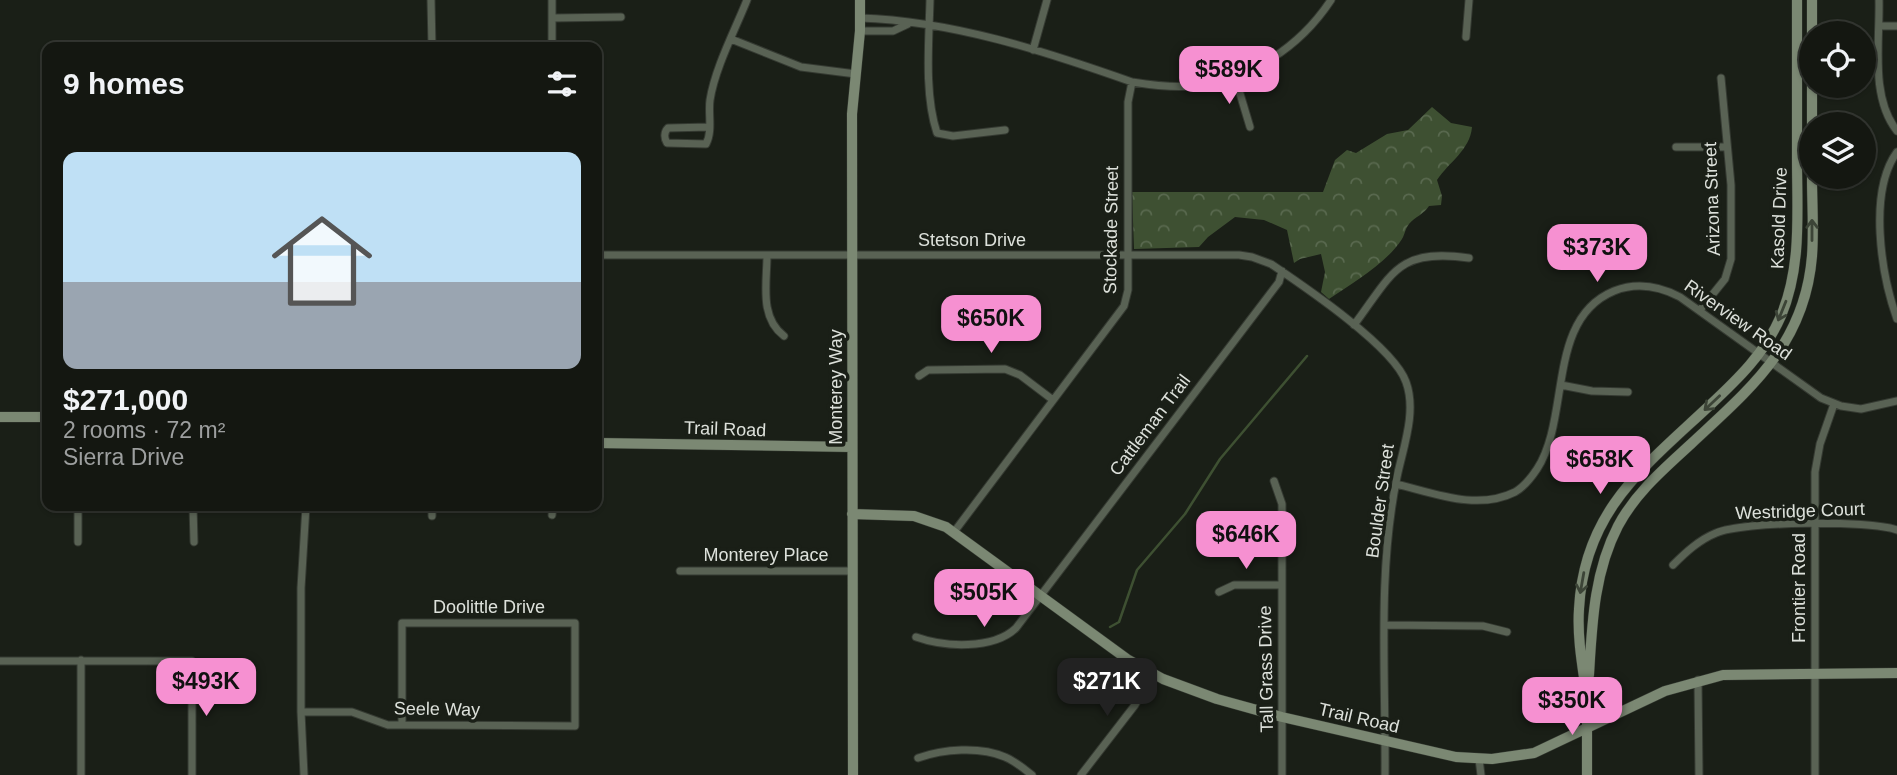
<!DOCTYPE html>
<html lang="en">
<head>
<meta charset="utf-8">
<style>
	body { margin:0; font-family:Helvetica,sans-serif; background:#21241f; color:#f1f3f6; height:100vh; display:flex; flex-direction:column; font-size:26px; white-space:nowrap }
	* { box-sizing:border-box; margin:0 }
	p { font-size:23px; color:#9d9f9f }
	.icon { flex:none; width:38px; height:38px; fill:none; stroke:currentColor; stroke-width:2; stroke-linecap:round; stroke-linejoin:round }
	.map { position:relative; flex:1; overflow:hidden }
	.sheet { position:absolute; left:42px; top:42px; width:560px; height:469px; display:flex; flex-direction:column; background:#141711; border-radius:14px; box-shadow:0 2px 5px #0004,0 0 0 2px #333631 }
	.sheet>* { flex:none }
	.tools { position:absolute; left:1799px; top:21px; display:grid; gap:14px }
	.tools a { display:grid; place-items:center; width:77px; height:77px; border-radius:50%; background:#141711; box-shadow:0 2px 5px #0004,0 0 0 2px #333631; font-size:35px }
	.price { position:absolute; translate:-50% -60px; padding:0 16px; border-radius:14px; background:#f690d1; color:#111; font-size:23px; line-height:46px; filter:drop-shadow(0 2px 4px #0008) }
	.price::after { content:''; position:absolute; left:50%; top:42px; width:21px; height:16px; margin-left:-10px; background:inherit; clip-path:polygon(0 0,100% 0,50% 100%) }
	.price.active { background:#222; color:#fff }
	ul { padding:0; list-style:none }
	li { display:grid; align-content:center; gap:14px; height:371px; padding:0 21px }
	li span { display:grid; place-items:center; height:217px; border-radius:14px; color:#555 }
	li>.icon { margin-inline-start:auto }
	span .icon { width:126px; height:126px; fill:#fffc; stroke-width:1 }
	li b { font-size:30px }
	h2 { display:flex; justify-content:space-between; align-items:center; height:84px; padding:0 21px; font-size:30px }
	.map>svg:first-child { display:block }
</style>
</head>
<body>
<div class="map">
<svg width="1897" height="775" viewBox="0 0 1897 775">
	<defs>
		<pattern id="forest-crowns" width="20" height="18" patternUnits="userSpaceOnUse" patternTransform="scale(1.75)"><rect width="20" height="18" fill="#3e5032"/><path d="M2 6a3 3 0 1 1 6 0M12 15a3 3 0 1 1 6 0" fill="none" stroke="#59694f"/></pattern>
	</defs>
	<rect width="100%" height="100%" fill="#1a1f17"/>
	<path fill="url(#forest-crowns)" d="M1432,107L1451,123L1472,127C1470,150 1449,162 1437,180L1442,196L1441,205L1429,206C1424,214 1415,217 1409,224C1405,229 1405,234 1402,239C1386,264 1352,283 1329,299L1321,292L1325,272L1321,254L1300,259L1294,263L1287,230L1264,220L1235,217L1208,237L1199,247L1134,249L1132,192H1323L1335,160L1347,150L1356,153L1387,134L1408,130Z"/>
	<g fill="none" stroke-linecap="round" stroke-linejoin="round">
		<path stroke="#3e5032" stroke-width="2.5" d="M1110,627L1119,622L1137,570L1185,514L1220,459L1307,356"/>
		<defs>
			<path id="street" d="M431,0L432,47
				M552,0V47
				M930,0C929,41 924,94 937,133L953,136L1005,130
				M1879,0C1880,42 1870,97 1897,131
				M552,18L621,17
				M860,18C953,21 1044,51 1132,82C1151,85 1172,88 1192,86C1249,81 1300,47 1331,0
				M1880,26H1897
				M860,31H893L908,24
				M1466,37L1469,0
				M731,39L801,67L856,74
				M1033,50L1047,0
				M1235,77L1250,127
				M709,127L668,128C664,132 664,138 667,143L706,144C713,131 708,114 710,100C715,68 735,30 747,0
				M1676,147H1727
				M1897,152C1868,192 1881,274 1897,319
				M597,255H1239L1252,257L1271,264C1305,287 1394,347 1406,382C1417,412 1403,448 1397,477C1377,574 1386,676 1385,775
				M767,255C767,283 759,317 784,336
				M1700,310L1725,279L1731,259V185L1721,78
				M1354,325C1393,273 1397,248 1469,258
				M919,376L928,370L1005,369L1020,375L1053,400
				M1561,385L1592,391L1628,392
				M1274,481L1282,504V775
				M1396,484C1434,493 1477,511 1515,492C1524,487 1531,478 1537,469C1571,417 1546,319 1614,291C1637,282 1659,286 1680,297L1821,398L1841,406L1861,409L1897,401
				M78,506V542
				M193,506L194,542
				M432,506V516
				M552,515L553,506
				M954,532L1124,306L1128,290V102L1132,82
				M1673,565C1686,552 1699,540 1716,533C1744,521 1869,520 1897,530
				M680,571H852
				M1219,592L1234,585H1280
				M1385,625L1483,626L1507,632
				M916,637C944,647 993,650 1016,628L1279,282L1282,271
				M81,660V775
				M0,661H192V775
				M1698,680L1699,775
				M301,712H352L388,725H402L575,726V623H402V725
				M918,758C943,749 980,746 1005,757C1015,761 1023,768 1032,775
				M1479,759L1481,775
				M304,775L301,712V588L306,506
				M1081,775L1135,705L1152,673
				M1815,775V472L1820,444L1834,404"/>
			<path id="secondary" d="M1812,0V33
				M1812,86V124
				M0,417H47
				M597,443L852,447
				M852,514L914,516L946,527L1127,659L1163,679L1217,699L1282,717L1456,757L1492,759L1534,753L1665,691L1723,675L1897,673
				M1589,675C1592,624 1594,572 1618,526C1636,492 1665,468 1692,443C1751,388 1805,344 1812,256C1814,230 1812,203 1812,177
				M1587,698C1583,669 1577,639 1579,609C1584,511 1644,467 1709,406C1738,379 1765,353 1781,316C1802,266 1797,212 1797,159C1797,106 1797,53 1797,0
				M853,775L852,114L860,31V0
				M1587,775V694"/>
		</defs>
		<use href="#street" stroke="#353a32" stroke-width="9"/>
		<use href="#secondary" stroke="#353a32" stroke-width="11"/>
		<use href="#street" stroke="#596254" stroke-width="7"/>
		<use href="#secondary" stroke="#7b8873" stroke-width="10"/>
	</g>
	<defs><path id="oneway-shaft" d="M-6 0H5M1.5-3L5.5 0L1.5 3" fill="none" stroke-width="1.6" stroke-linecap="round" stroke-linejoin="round" transform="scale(1.75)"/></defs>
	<g stroke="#3c4437">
		<use href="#oneway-shaft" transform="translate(1812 230) rotate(-90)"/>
		<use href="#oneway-shaft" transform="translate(1782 311) rotate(112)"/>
		<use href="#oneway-shaft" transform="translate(1712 403) rotate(137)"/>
		<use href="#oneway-shaft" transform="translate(1582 583) rotate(100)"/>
	</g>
	<g text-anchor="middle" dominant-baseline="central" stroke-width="7" stroke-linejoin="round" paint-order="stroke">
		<g font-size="18" fill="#dde1db" stroke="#1a1f17">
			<text transform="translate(1712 199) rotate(-92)">Arizona Street</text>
			<text transform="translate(1779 218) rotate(-88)">Kasold Drive</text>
			<text transform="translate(1111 230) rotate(-89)">Stockade Street</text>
			<text x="972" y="240">Stetson Drive</text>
			<text transform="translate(1738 320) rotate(35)">Riverview Road</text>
			<text transform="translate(836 387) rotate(-90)">Monterey Way</text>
			<text transform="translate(1150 425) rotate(-53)">Cattleman Trail</text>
			<text transform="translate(725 429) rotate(2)">Trail Road</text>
			<text transform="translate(1380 501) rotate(-82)">Boulder Street</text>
			<text transform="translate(1800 511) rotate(-2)">Westridge Court</text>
			<text x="766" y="555">Monterey Place</text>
			<text transform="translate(1799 588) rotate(-90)">Frontier Road</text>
			<text x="489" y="607">Doolittle Drive</text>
			<text transform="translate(1266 669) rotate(-91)">Tall Grass Drive</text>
			<text transform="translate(437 709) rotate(1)">Seele Way</text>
			<text transform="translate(1359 718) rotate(13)">Trail Road</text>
		</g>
	</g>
</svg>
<div class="tools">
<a><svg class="icon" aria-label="locate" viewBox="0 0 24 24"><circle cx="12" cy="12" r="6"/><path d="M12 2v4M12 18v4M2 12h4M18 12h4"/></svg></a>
<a><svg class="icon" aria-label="layers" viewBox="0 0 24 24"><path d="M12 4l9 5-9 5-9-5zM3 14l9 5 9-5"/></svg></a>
</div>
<b class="price" style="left:1229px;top:106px">$589K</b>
<b class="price" style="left:1597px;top:284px">$373K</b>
<b class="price" style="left:991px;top:355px">$650K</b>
<b class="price" style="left:1600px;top:496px">$658K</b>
<b class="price" style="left:1246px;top:571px">$646K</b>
<b class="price" style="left:984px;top:629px">$505K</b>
<b class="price" style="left:206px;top:718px">$493K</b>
<b class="price active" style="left:1107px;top:718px">$271K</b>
<b class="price" style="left:1572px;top:737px">$350K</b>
<section class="sheet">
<h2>9 homes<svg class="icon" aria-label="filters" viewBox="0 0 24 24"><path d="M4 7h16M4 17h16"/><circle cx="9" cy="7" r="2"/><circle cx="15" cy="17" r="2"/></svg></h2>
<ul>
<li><span style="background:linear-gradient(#bfe0f5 60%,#9aa5b1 0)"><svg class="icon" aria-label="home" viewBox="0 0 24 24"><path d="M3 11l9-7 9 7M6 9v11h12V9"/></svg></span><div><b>$271,000</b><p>2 rooms · 72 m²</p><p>Sierra Drive</p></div></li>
</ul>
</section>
</div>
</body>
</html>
